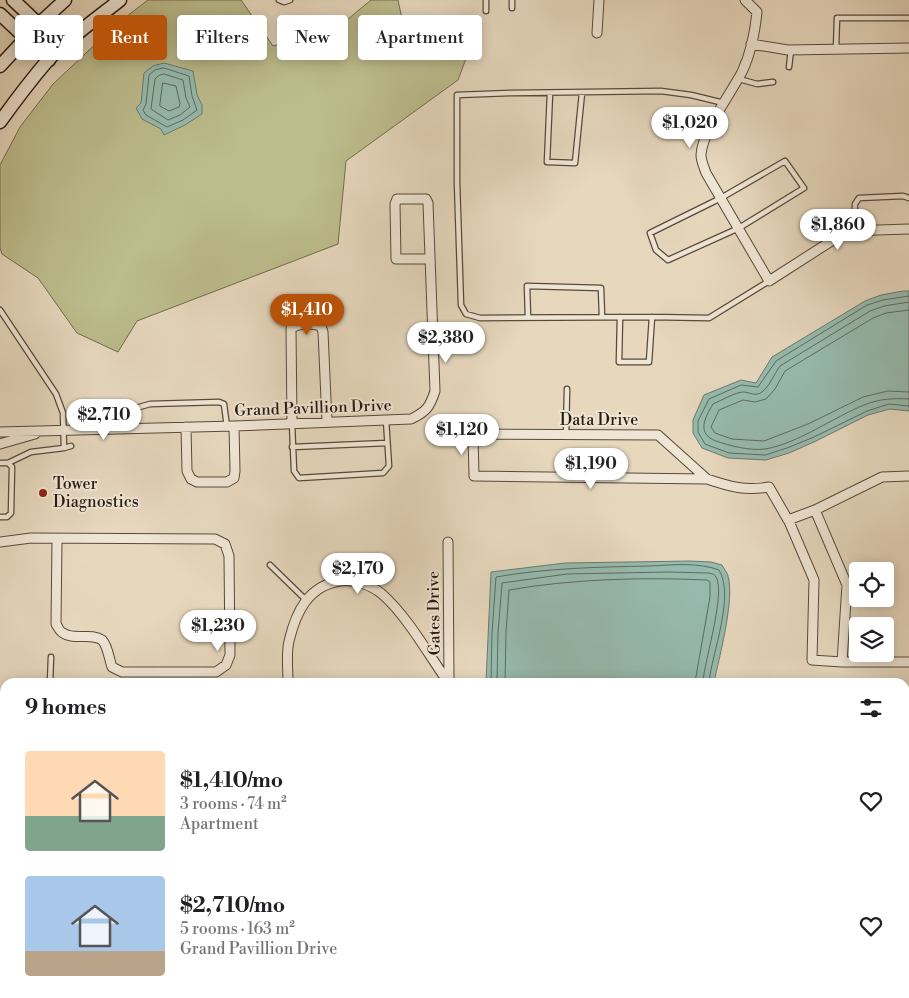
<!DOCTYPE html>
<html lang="en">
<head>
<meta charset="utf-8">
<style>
	body { margin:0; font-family:"Libre Bodoni",serif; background:#f2f2f2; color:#202124; height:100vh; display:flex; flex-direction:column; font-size:19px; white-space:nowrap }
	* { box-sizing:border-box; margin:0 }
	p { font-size:16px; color:#757577 }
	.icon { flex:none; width:28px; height:28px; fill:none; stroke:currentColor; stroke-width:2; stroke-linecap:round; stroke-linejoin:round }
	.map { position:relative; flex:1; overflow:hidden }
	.details { position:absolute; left:0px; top:678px; width:910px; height:321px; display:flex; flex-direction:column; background:#fff; border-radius:15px 15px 0 0; box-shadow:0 2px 12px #0003 }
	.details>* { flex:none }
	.guide { position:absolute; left:15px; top:15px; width:500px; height:45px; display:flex; gap:10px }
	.buttons { position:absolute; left:849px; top:562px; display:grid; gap:10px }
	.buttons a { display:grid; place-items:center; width:45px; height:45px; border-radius:5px; background:#fff; box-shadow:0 2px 12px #0003; font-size:25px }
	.price { position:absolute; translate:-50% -42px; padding:0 11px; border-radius:18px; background:#fff; color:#222; font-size:16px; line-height:32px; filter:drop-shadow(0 1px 2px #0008) }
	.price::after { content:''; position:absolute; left:50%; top:30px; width:15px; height:11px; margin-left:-8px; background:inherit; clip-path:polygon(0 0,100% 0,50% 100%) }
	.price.current { background:#b45309; color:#fff }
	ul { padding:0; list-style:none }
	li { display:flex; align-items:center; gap:15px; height:125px; padding:0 25px }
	li span { display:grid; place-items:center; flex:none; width:140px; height:100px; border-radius:5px; color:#555 }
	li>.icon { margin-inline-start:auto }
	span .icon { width:60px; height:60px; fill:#fffc; stroke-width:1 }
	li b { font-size:21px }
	h2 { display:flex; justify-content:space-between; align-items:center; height:60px; padding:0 25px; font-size:21px }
	.tag { padding:0 18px; border-radius:5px; background:#fff; box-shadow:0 2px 12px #0003; font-size:18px; line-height:45px }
	.tag.current { background:#b45309; color:#fff }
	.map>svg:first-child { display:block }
</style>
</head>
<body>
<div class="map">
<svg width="909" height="998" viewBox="0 0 909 998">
	<rect width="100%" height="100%" fill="#e6d7bd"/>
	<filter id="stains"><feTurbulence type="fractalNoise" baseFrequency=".004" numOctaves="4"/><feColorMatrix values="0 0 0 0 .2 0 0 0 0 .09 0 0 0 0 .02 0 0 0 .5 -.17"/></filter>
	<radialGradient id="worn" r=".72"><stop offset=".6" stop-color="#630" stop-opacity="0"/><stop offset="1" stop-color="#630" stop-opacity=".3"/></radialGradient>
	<path fill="#bcbc8c" stroke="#726b4e" d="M148,0H241L273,46L336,29L371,0H398L402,19L428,18L475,34L458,80L346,161L338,244L137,321L118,352L77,333L38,278L2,254L0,248V165L20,127L53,84L118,23Z"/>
	<path fill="#96baae" stroke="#6a7a6f" d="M164,63L193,71L197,95L202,105V114L185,125L164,135L161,129L142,119L136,108L141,103L144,73L153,66Z
		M903,291H909V411L890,409L868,415L816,441L789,453L766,460L728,458L702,448L693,433V420L704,395L741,380L756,383L772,357L865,301L881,295Z
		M690,561L711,562L722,565C724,569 727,572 728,576C735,598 719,659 714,682H486L491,572L565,563Z"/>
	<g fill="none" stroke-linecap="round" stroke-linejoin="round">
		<path stroke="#5e6a5f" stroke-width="1" d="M164,68L189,76L192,96L197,110L183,120L167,127L146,115L143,110L146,104L149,75L155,70Z
			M164,74L183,80L186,98L190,107L180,115L168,120L151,109L155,79L158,76Z
			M163,83L176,86L180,104L179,107L169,111L160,106Z
			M909,296L883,300L867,305L776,361L758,387L741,385L709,399L698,421V432L705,444L729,453L765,455L787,448L814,437L867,411L889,404L909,406
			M909,302L884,306L870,311L780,366C774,374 770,386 762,392C755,397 750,392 743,392C736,392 720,401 713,404C705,417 696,434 716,441C730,446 751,451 765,449C797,444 834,417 864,405C879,399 893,398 909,399
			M909,310L886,313L873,318L785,371L775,389L766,399L755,402L743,400L719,410L711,427L715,433L732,439L764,441L808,424L863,397L888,391L909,392
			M491,682L492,633L496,577C547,568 598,567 650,566C672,565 698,562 719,570C735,596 712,653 709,682
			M497,682L498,633L502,583L567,574L667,572L709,573C713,574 714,574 716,577C726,593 704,662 703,682
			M505,682L506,633L509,590C571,579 644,577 707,580L710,582V597L695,682"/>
		<defs>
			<path id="service" d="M279,0L284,2L290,0
				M486,0V11
				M512,0V8
				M836,49L837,18H909
				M789,67L791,50
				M739,79L757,84L773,82
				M550,93L547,162L575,163L582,93
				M724,103L691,95L661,91L511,93L457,95V182L461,305L466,314L480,318L652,317L709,318L769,281
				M785,161L804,188L739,228L668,260L656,250L650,233L721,198Z
				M854,231L855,204L859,198L903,196L909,198
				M0,310L56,394L63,413L64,448L31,452L8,463H0
				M528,317L527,286L601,288L602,317
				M620,317L619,362H649L652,317
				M292,423L294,471L299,478L383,473L389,466L386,420
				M134,429L133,412L136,408L150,404L219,402L224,404L227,427
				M566,435L567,389
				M292,447L387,443
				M64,448L71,446
				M0,517H7L11,513L12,467L8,463
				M270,565L305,599
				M50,682L51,657
				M0,700H5
				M905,865H909
				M0,867H5
				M0,964H5
				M0,987H5
				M88,994V998
				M117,994V998
				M143,994V998
				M198,994V998
				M333,994L335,998
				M755,994L756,998
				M359,998L364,994"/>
			<path id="minor" d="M745,0L757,12C755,32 751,53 742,72C731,93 702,132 701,155C701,161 704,167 706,173L769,281L847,231L909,229
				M597,33L599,0
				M751,44L788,50L909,48
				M292,423L291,328C300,323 312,323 321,326L323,332L327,422
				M186,427L187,471L191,479L197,482H227L234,478L235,471L234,426
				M0,432L234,426L411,419C426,412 430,407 435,391L428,203L426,199H397L395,204L396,259H430
				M0,444L35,434
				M707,479L658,435L473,434L474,476L707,479C731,487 745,491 769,487L788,520L815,510L847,585L842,662H909
				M815,510L882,477L909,476
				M788,519L814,580L812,660L842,662
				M0,542L31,538L215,539L225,544L229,556L230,655L226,665L216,672H122L112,667C109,659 108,646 102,640C91,632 74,641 63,633C60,632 58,627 56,624L57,539
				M448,542L449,682
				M288,682C288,669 286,653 289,641C296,612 308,586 340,581C354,579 371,585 382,594C408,617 428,654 448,682
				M905,697H909
				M0,729H5
				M0,854H5
				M905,892H909
				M905,924H909
				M476,994V998
				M783,994V998"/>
			<path id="secondary" d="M13,0L62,46
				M0,14L49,60
				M0,66L39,24L65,0
				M0,122C15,101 31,80 48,60C69,38 96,19 120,0"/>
		</defs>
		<use href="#service" stroke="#57493b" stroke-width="7"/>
		<use href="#minor" stroke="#57493b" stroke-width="11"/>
		<use href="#secondary" stroke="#271a10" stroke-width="15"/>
		<use href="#service" stroke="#efe5d4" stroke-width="4.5"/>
		<use href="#minor" stroke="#efe5d4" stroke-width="9"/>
		<use href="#secondary" stroke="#efe5d4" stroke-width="12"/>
	</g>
	<circle fill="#8f2418" stroke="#efe5d4" stroke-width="2" cx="43" cy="493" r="5"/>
	<g text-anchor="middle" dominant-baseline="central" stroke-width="4" stroke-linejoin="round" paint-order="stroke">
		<g font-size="16" fill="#271a10" stroke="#efe5d4">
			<text transform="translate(313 408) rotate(-2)">Grand Pavillion Drive</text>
			<text x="599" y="420">Data Drive</text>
			<text transform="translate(434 613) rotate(-91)">Gates Drive</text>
		</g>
		<g font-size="16" fill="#271a10" stroke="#efe5d4" text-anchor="start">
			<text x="53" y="484">Tower<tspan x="53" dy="18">Diagnostics</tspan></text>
		</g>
	</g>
	<rect width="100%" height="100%" filter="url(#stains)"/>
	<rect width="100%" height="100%" fill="url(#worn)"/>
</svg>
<div class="buttons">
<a><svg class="icon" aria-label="locate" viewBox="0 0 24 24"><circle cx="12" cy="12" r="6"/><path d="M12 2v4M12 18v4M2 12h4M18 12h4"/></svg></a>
<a><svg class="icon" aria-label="layers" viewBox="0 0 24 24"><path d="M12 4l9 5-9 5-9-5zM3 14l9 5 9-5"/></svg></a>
</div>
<b class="price" style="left:690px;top:149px">$1,020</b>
<b class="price" style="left:838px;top:251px">$1,860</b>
<b class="price current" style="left:307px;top:336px">$1,410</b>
<b class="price" style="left:446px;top:364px">$2,380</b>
<b class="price" style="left:104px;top:441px">$2,710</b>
<b class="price" style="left:462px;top:456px">$1,120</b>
<b class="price" style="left:591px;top:490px">$1,190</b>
<b class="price" style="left:358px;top:595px">$2,170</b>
<b class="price" style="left:218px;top:652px">$1,230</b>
<div class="guide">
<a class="tag">Buy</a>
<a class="tag current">Rent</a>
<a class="tag">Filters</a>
<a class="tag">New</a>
<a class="tag">Apartment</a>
</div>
<section class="details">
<h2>9 homes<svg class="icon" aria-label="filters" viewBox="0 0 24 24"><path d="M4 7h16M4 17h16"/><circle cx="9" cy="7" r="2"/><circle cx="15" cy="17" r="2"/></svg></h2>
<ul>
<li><span style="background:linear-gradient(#ffd9b3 65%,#7fa58c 0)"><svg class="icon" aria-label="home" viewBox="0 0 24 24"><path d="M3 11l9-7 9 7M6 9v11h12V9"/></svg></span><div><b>$1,410/mo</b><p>3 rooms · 74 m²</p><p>Apartment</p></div><svg class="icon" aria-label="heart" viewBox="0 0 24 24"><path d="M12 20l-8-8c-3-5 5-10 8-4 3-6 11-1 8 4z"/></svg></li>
<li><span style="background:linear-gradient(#a9c7e8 75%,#b9a48a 0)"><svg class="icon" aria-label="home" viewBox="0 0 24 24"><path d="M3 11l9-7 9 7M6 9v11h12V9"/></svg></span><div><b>$2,710/mo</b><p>5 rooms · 163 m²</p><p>Grand Pavillion Drive</p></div><svg class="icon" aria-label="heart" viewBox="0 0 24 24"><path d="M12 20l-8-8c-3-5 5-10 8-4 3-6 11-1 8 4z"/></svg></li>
</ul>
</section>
</div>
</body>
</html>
